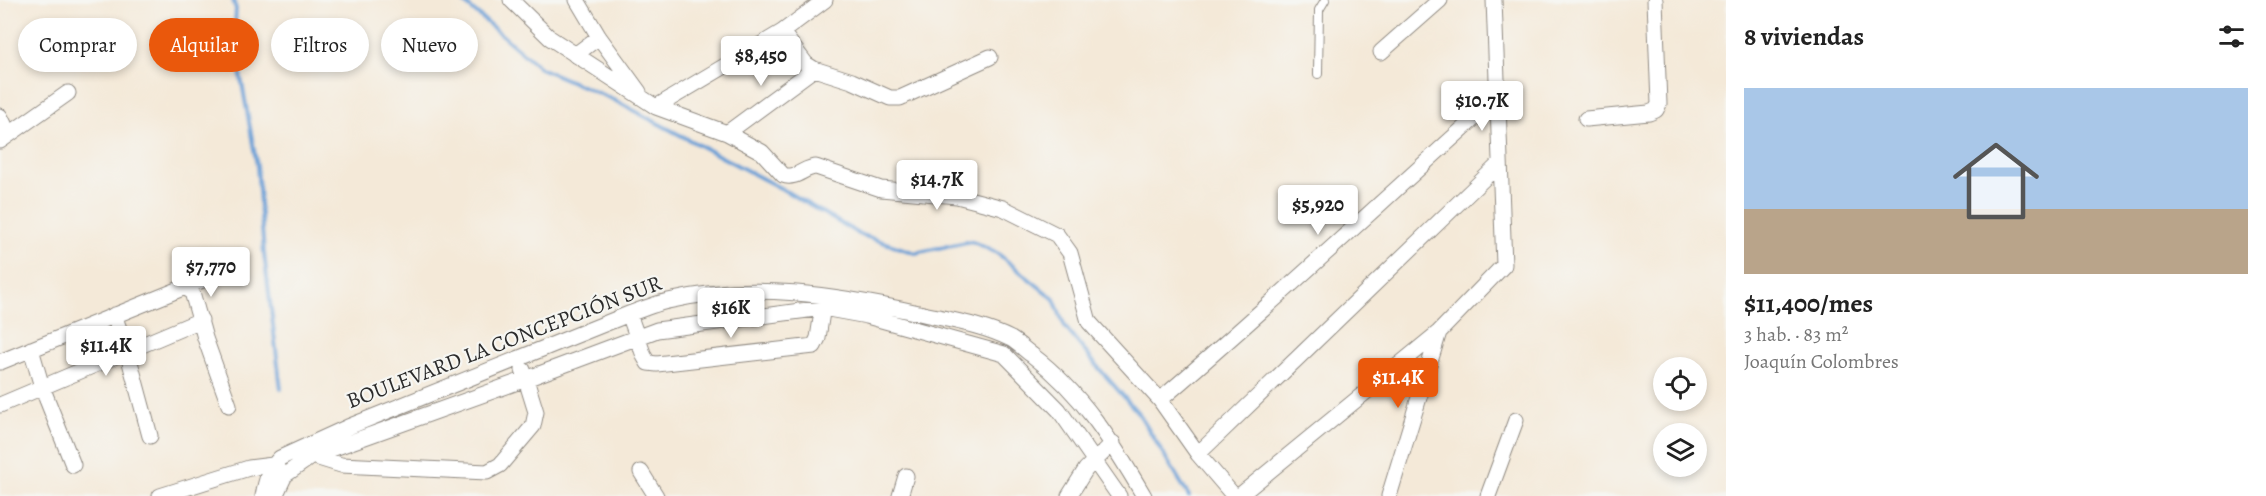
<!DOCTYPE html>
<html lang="es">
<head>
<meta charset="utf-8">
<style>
	body { margin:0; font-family:Alegreya,serif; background:#f2f2f2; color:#222; height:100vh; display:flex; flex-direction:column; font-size:22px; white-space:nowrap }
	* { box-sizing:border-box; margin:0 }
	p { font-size:20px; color:#767676 }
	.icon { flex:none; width:33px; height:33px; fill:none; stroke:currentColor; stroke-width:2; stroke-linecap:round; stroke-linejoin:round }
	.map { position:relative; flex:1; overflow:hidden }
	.sheet { display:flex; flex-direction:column; background:#fff; width:540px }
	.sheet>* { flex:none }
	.top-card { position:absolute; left:18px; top:18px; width:570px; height:54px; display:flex; gap:12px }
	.tools { position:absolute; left:1653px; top:357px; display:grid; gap:12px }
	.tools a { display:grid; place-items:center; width:54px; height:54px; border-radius:50%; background:#fff; box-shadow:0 3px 9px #0003; font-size:30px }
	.price { position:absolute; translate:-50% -51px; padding:0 14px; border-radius:6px; background:#fff; color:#222; font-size:20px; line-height:39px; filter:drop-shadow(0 2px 3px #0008) }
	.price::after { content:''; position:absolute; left:50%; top:36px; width:18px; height:14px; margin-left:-9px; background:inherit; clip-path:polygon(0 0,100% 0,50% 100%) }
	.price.current { background:#ea580c; color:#fff }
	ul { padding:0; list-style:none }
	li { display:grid; align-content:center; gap:12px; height:318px; padding:0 18px }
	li+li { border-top:2px solid #e0e0e0 }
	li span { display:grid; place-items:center; height:186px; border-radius:0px; color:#555 }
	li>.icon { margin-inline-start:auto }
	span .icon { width:108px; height:108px; fill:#fffc; stroke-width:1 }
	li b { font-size:26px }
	h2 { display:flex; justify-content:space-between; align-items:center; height:72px; padding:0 18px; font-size:26px }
	.tag { padding:0 21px; border-radius:27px; background:#fff; box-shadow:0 3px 9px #0003; font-size:21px; line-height:54px }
	.tag.current { background:#ea580c; color:#fff }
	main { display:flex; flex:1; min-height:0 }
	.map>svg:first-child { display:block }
</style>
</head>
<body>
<main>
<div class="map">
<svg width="1726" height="496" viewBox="0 0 1726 496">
	<rect width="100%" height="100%" fill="#f6f6f2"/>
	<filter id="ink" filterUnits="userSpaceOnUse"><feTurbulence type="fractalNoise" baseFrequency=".0167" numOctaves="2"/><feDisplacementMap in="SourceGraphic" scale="12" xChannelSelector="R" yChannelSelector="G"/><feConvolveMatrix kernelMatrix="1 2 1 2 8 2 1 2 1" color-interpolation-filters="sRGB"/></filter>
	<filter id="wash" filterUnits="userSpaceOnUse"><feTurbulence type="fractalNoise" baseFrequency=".008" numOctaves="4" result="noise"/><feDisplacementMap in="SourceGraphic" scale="24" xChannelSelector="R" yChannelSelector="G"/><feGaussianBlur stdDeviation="1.35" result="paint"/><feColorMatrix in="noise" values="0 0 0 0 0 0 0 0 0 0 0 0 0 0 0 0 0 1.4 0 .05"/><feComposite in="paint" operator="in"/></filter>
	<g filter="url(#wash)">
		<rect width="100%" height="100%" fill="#f4e9d8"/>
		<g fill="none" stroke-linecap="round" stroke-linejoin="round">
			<path stroke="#699fd6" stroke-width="4" d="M233,0L236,9L234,39L257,166L264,253L281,389
				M461,0L540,68L612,99L782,189L859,234L915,253L971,241L997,253L1054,299L1065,327L1096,365L1139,414L1189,496"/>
		</g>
	</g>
	<g filter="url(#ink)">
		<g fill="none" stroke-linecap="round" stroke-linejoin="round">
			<defs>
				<path id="lane" d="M1318,74L1319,10L1325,0"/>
				<path id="street" d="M511,0L550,38L656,107L727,133L762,152L783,175C796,180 804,167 816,167L881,189L957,196L1003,208L1057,235L1070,253L1089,322L1160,400L1198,454L1234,496
					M577,0L599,37L639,92
					M782,32L806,64L814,69L852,81L890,98H900L990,57
					M1381,52L1440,0
					M575,55L599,37
					M656,107L782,32L825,0
					M0,116L9,134
					M1586,119L1649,113L1656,110L1659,104L1655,0
					M727,133L814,69
					M0,141L68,93
					M190,285L205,338L229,405
					M629,314L644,356L648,363L657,364L814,346L818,338L824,299
					M114,315L127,351L150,436
					M31,349L42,387L73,465
					M0,362L227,270
					M1160,400C1275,302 1385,198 1498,97
					M0,405L201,320
					M1198,454L1499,164
					M312,456L341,465L487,472L500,465L533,426L536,412L523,370
					M641,472L656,496
					M160,496L249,468L273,465L278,469
					M263,496C266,480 269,469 280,458L348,427L629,314C642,309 655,304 668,301C751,281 837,295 919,313C950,320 983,325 1011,339C1018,343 1025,350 1032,355C1082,393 1113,443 1144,496
					M275,496L285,475L312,456L526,379L657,330L823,308L867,316L1004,354L1059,410L1119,496
					M900,496L906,476
					M1069,496L1086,469L1113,443
					M1239,496L1439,332L1504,265L1494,0
					M1389,496L1439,332
					M1488,496L1516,420"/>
			</defs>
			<use href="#lane" stroke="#908a82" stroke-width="10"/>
			<use href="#street" stroke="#908a82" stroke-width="17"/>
			<use href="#lane" stroke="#fff" stroke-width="8"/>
			<use href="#street" stroke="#fff" stroke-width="15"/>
		</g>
	</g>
	<g text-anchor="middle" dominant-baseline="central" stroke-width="4.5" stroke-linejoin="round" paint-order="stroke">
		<g font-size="22" fill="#2b2b2b" stroke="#f6f6f2">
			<text transform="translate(504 342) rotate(-21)">BOULEVARD LA CONCEPCIÓN SUR</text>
		</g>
	</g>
</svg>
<div class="tools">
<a><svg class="icon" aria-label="locate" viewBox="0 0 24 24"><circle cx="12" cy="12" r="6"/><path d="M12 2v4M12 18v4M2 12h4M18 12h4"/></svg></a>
<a><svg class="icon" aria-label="layers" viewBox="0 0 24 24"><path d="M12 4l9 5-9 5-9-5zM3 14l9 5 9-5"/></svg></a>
</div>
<b class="price" style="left:761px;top:87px">$8,450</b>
<b class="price" style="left:1482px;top:132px">$10.7K</b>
<b class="price" style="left:937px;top:211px">$14.7K</b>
<b class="price" style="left:1318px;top:236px">$5,920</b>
<b class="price" style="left:211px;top:298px">$7,770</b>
<b class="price" style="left:731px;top:339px">$16K</b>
<b class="price" style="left:106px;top:377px">$11.4K</b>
<b class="price current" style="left:1398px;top:409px">$11.4K</b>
<div class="top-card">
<a class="tag">Comprar</a>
<a class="tag current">Alquilar</a>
<a class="tag">Filtros</a>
<a class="tag">Nuevo</a>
</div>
</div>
<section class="sheet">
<h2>8 viviendas<svg class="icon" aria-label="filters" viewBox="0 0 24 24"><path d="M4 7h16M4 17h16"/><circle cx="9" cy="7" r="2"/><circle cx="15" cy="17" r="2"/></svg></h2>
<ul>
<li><span style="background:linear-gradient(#a9c7e8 65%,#b9a48a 0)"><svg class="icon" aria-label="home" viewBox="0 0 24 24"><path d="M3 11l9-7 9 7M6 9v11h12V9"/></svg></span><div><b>$11,400/mes</b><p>3 hab. · 83 m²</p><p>Joaquín Colombres</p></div></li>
</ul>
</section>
</main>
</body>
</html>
